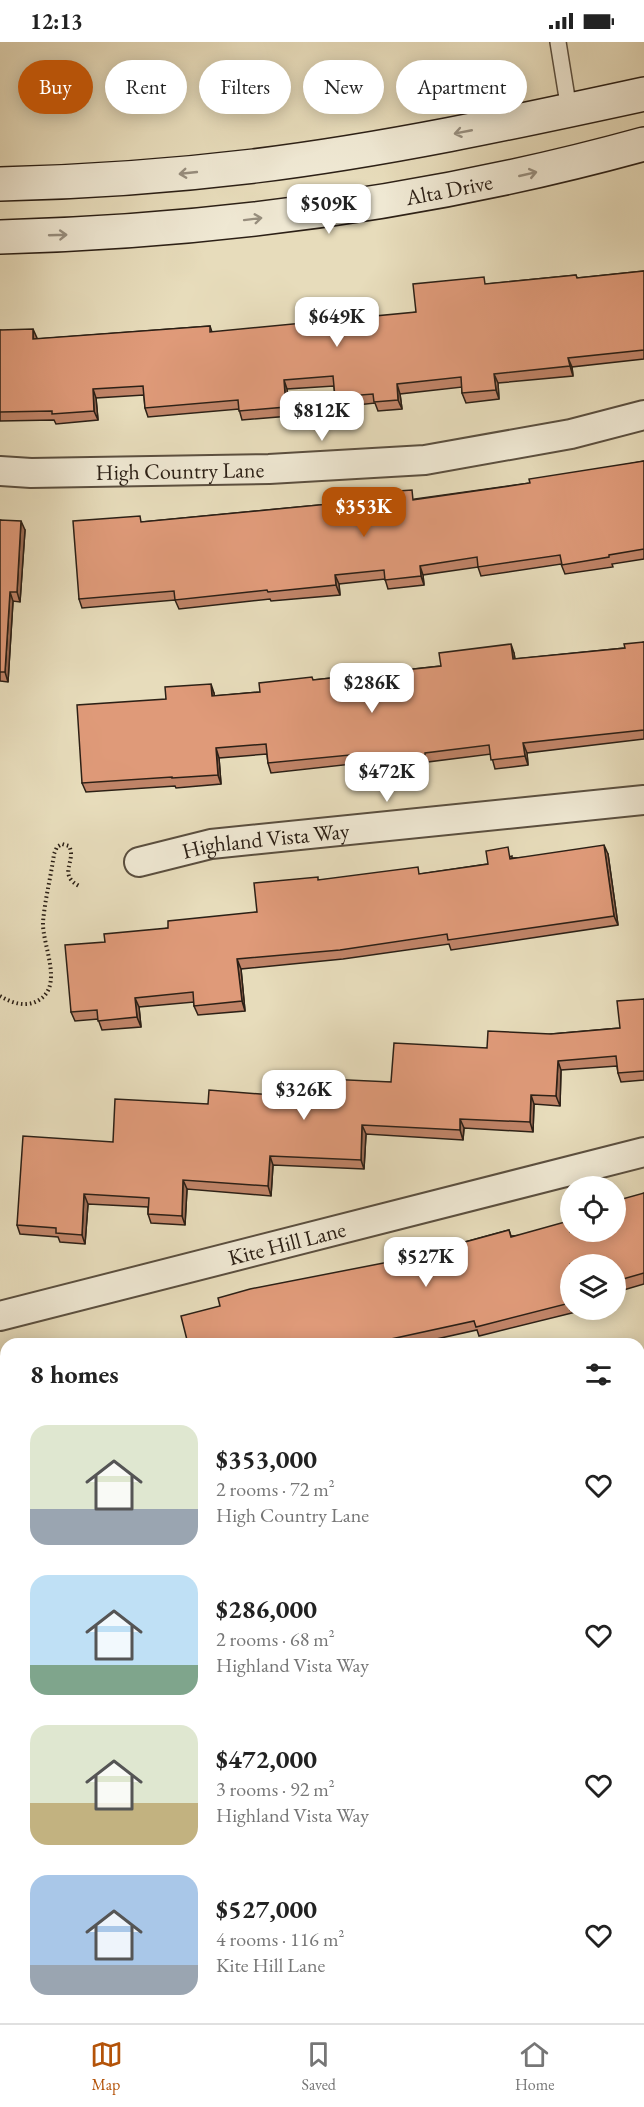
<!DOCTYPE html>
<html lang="en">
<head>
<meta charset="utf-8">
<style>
	body { margin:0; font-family:"EB Garamond",serif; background:#f2f2f2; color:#222; height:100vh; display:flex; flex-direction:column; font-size:22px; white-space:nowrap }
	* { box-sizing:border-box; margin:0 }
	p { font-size:20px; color:#767676 }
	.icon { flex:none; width:33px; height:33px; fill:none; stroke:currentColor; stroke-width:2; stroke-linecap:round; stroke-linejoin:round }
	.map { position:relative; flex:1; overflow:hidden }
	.drawer { position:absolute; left:0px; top:1296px; width:645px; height:686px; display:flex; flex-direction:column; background:#fff; border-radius:18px 18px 0 0; box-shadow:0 3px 15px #0003 }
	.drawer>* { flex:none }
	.guide { position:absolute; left:18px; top:18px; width:609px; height:54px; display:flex; gap:12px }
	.tools { position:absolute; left:560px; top:1134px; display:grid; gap:12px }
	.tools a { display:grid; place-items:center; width:66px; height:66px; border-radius:50%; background:#fff; box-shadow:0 3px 15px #0003; font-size:30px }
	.price { position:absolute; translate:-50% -51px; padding:0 14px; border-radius:12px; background:#fff; color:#222; font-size:20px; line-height:39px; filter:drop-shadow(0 2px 3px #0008) }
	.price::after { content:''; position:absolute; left:50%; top:36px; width:18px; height:14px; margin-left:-9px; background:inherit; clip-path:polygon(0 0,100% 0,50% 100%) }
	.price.selected { background:#b45309; color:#fff }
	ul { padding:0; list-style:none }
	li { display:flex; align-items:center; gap:18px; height:150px; padding:0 30px }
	li span { display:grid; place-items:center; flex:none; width:168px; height:120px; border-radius:18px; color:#555 }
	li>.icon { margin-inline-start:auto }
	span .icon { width:72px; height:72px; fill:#fffc; stroke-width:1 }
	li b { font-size:26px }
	h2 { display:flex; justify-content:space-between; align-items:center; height:72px; padding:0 30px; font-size:26px }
	.chip { padding:0 21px; border-radius:27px; background:#fff; box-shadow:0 3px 15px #0003; font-size:21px; line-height:54px }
	.chip.selected { background:#b45309; color:#fff }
	.status { display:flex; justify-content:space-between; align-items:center; height:42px; padding:0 30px; background:#fff; direction:ltr }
	.status svg { height:16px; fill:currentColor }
	.dock { display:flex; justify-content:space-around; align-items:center; height:84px; border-top:2px solid #e0e0e0; background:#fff; font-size:16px; color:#767676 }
	.dock a { display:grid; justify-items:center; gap:3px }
	.dock .selected { color:#b45309 }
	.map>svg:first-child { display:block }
</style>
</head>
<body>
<div class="status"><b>12:13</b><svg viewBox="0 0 49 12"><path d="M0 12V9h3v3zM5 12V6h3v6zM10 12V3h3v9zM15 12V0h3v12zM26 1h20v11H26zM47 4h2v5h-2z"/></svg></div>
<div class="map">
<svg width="644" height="1981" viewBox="0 0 644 1981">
	<rect width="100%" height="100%" fill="#e7dcbb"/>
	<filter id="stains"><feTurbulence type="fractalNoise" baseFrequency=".00333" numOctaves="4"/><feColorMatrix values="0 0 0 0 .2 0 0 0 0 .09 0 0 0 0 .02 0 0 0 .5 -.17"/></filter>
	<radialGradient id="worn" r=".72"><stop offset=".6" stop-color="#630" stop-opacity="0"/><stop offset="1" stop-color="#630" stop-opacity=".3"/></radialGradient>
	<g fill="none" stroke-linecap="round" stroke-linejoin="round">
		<defs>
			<path id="lane" d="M558,0L569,68"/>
			<g id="street">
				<path id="s1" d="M0,429L31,431L269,427L425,418L571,392L644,373"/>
				<path id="s2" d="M139,820L211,802L644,758"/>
				<path id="s3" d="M0,1274L644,1110"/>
				<path d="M639,1861H644"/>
				<path d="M0,1932L6,1939"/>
				<path d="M37,1976L42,1981"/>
				<path d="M398,1981L405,1976"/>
			</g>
			<g id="secondary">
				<path d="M0,142C85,140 170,134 254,124C385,108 515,80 644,52"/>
				<path id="s4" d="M0,195C218,189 434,160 644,102"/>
				<path d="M639,1358L644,1357"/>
				<path d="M0,1519L6,1517"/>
			</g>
		</defs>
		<use href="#lane" stroke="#5b4f3f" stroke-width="18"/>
		<use href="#street" stroke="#5b4f3f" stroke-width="32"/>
		<use href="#secondary" stroke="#2c2016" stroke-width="36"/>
		<path stroke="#2c2016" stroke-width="4" stroke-dasharray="1.5 3" stroke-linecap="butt" d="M0,954C12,961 26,966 39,958C64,943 42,903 43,880C45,857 51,834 54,812L57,805L62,802L69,804C77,819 57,832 79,844"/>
		<use href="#lane" stroke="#efe8d3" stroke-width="15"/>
		<use href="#street" stroke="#efe8d3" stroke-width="28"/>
		<use href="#secondary" stroke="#efe8d3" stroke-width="33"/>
	</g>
	<path fill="#c08468" stroke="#2c2016" stroke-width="1.5" d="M644,229V317L572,325L573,334L498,341L499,357L466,361L462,351V345L400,352L402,367L378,369L375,361L338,365L335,355L334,344L287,347L290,374L242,378L239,367L148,375L145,366L144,353L96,356L98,378L56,382L54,378L0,379V288L37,297L210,284L212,290H306L354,285L416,270L487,242L576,233L577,236Z
		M644,419V517L612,522L613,525L565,532L561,522L481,534L478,525L423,533L424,543L388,547L385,537L339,542L340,553L271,559L270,557L179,567L175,558L82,566L79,557L142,480L329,462L331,470L385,464L415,457L530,441Z
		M0,478L25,488L20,560L13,559L8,640L0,639Z
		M644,600V697L527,711L528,723L495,727L491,712L428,720V722L364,729L361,721L271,731L268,721L267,712L219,716L221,742L176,746L175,744L86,750L82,741L166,657L214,651V654L260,650L313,638L441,624L514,611L515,617L625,606Z
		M608,812L618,883L451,908L449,902L343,917L241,927L245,969L198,973L194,964V960L139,965L141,985L102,988L98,977L75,979L71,970L105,900L168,886L257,870L319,838L420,832L488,822L512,814V816Z
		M644,957V1038L621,1040L618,1031L617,1024L561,1028L560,1064L534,1062L533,1090L464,1086L463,1098L366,1092L364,1127L273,1123L271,1154L187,1147L185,1183L151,1181L148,1172V1165L88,1162L85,1202L60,1200L58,1195L20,1192L17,1183L113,1100L208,1062L299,1055L326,1046L391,1040L487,1006L551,992L620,986Z
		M644,1151V1242L620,1249L622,1258L615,1259V1222H570V1268H584L479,1294L477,1288L414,1302H188L399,1218L509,1188L511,1194L570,1190Z
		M0,1393L6,1430L0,1431Z
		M639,1532L640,1534H644V1806H639Z
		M0,1586L6,1587V1867L0,1854L4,1852L0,1844Z
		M106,1976H229L230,1977L223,1981H109Z"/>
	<path fill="#9c6c55" stroke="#2c2016" stroke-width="1.5" d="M33,287L37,296V306L33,297Z
		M568,316L572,325L573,334L570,324Z
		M494,332L498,341L499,357L496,348Z
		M284,338L287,347L290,374L286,365Z
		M397,342L400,352L402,367L398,358Z
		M93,347L96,356L98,378L94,369Z
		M21,479L25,488L20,560L17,550Z
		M420,524L423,533L424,543L421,534Z
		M335,533L339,542L340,553L336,543Z
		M10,550L13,559L8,640L5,630Z
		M511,602L514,611L516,626L513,617Z
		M211,642L214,651L215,663L212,654Z
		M523,701L527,711L528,723L525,714Z
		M216,706L219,716L221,742L218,733Z
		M604,803L608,812L618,883L614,874Z
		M237,917L241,927L245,969L242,959Z
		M135,956L139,965L141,985L137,975Z
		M558,1019L561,1028L560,1064L556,1054Z
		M531,1053L534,1062L533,1090L530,1080Z
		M460,1077L464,1086L463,1098L460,1088Z
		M362,1083L366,1092L364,1127L361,1118Z
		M270,1114L273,1123L271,1154L268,1144Z
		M183,1138L187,1147L185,1183L182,1174Z
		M84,1152L88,1162L85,1202L82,1193Z
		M0,1393L6,1430L3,1420L0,1405Z"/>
	<path fill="#df9a79" stroke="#2c2016" stroke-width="1.5" d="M644,229V308L568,316L570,324L494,332L496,348L462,351L461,335L397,342L398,358L374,360L373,352L335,355L333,334L284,338L286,365L239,369L238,358L145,366L143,344L93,347L94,369L52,372V369L0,370V288L33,287V297L210,284V290L303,281L304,291L354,285V276L416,270L413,242L484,235L485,242L576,233L577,236Z
		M644,419V507L609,513V515L562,523L560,513L478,525L477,515L420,524L421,534L385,538L384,528L335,533L336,543L268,550L267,548L175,558L174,549L79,557L73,479L140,474L141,480L329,462V470L385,464L384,450L412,448L413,458L530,441L529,437Z
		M0,478L21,479L17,550H10L5,630H0Z
		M644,600V688L523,701L525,714L491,718L489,703L425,711V713L361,720L360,712L268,721L266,702L216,706L218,733L172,736V735L82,741L77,663L166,657L165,645L211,642L212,654L260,650L259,641L312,635L313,638L441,624L439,611L511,602L513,617L625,606L624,602Z
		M604,803L614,874L448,898L447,892L340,908L237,917L242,959L194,964L193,950L135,956L137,975L98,979L97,968L71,970L65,903L105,900L104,892L168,886V879L257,870L254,841L318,835V838L418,825L419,832L488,822L486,809L508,805L510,817Z
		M644,957V1029L618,1031L616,1014L558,1019L556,1054L531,1053L530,1080L460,1077V1088L362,1083L361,1118L270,1114L268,1144L183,1138L182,1174L148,1172L149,1156L84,1152L82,1193L56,1191V1186L17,1183L23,1094L113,1100L115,1057L208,1062L209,1048L299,1055V1044L326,1046L327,1037L391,1040L394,1001L487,1006L488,989L551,992L620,986L617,959Z
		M644,1151V1231L616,1239L619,1248L615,1249V1222H570V1261L476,1285L474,1279L368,1302H188L181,1274L220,1264L218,1256L250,1247L399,1218L509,1188L511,1195L565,1180L562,1169L570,1167V1190H615V1159Z
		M0,1405L3,1420L0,1421Z
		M644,1534V1796L639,1797V1535Z
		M5,1585L6,1588V1864L0,1854L6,1851L0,1840V1586Z
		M108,1976H214L205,1981H111Z
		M496,1976H579L582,1981H498Z"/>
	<defs><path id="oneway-shaft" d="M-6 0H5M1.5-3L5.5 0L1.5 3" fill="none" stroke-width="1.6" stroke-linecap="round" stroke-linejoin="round" transform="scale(1.5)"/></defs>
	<g stroke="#978e7e">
		<use href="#oneway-shaft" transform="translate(463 90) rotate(169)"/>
		<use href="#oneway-shaft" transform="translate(188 131) rotate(174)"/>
		<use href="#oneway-shaft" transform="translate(528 132) rotate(-13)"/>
		<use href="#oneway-shaft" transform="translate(253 177) rotate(-7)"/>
		<use href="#oneway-shaft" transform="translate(58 193) rotate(-2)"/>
	</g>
	<g text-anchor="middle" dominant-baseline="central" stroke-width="5" stroke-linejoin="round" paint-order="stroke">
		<g font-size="22" fill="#2c2016" stroke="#efe8d3">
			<text stroke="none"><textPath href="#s4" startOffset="452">Alta Drive</textPath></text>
			<text stroke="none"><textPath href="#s1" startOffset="180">High Country Lane</textPath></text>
			<text stroke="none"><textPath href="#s2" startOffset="129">Highland Vista Way</textPath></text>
			<text stroke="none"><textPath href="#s3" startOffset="296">Kite Hill Lane</textPath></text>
		</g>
	</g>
	<rect width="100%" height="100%" filter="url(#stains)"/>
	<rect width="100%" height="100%" fill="url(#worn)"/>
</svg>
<div class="tools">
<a><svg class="icon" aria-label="locate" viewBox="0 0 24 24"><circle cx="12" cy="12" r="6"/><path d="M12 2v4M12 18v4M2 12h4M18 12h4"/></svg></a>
<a><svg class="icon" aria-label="layers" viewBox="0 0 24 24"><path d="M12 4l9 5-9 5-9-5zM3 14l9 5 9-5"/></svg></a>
</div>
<b class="price" style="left:329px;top:193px">$509K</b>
<b class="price" style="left:337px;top:306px">$649K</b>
<b class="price" style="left:322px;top:400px">$812K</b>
<b class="price selected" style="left:364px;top:496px">$353K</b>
<b class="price" style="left:372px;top:672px">$286K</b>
<b class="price" style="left:387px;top:761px">$472K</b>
<b class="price" style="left:304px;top:1079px">$326K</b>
<b class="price" style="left:426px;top:1246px">$527K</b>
<div class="guide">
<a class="chip selected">Buy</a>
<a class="chip">Rent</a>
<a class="chip">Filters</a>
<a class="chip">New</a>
<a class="chip">Apartment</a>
</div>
<section class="drawer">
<h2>8 homes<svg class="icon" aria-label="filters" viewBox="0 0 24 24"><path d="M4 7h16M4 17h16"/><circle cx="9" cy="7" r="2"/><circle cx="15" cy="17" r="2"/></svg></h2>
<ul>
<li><span style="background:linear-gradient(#dfe7d0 70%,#9aa5b1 0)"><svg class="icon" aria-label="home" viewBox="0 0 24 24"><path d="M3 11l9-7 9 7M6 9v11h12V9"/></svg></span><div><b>$353,000</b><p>2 rooms · 72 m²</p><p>High Country Lane</p></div><svg class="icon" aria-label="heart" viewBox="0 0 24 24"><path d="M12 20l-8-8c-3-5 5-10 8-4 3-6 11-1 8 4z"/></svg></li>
<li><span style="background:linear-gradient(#bfe0f5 75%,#7fa58c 0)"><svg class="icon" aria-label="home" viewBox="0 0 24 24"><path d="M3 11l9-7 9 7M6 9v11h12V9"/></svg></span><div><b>$286,000</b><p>2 rooms · 68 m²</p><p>Highland Vista Way</p></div><svg class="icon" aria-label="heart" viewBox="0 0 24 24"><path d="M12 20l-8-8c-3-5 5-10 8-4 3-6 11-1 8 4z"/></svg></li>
<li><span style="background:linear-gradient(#dfe7d0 65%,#c2b280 0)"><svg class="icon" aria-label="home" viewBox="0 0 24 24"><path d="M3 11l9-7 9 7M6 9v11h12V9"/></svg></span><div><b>$472,000</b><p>3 rooms · 92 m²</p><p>Highland Vista Way</p></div><svg class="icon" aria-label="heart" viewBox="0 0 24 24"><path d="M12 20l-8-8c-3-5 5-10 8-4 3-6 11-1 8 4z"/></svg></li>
<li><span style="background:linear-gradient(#a9c7e8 75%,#9aa5b1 0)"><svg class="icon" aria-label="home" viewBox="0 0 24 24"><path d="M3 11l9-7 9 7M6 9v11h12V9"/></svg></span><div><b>$527,000</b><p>4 rooms · 116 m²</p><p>Kite Hill Lane</p></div><svg class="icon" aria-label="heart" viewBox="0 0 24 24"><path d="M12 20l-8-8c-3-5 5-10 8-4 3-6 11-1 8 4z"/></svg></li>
</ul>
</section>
</div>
<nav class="dock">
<a class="selected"><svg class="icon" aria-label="map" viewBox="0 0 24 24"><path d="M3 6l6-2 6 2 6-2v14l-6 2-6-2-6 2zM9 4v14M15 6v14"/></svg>Map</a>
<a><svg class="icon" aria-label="saved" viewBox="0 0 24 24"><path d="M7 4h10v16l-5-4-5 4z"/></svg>Saved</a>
<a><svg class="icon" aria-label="home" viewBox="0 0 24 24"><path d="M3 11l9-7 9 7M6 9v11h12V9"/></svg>Home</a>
</nav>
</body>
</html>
